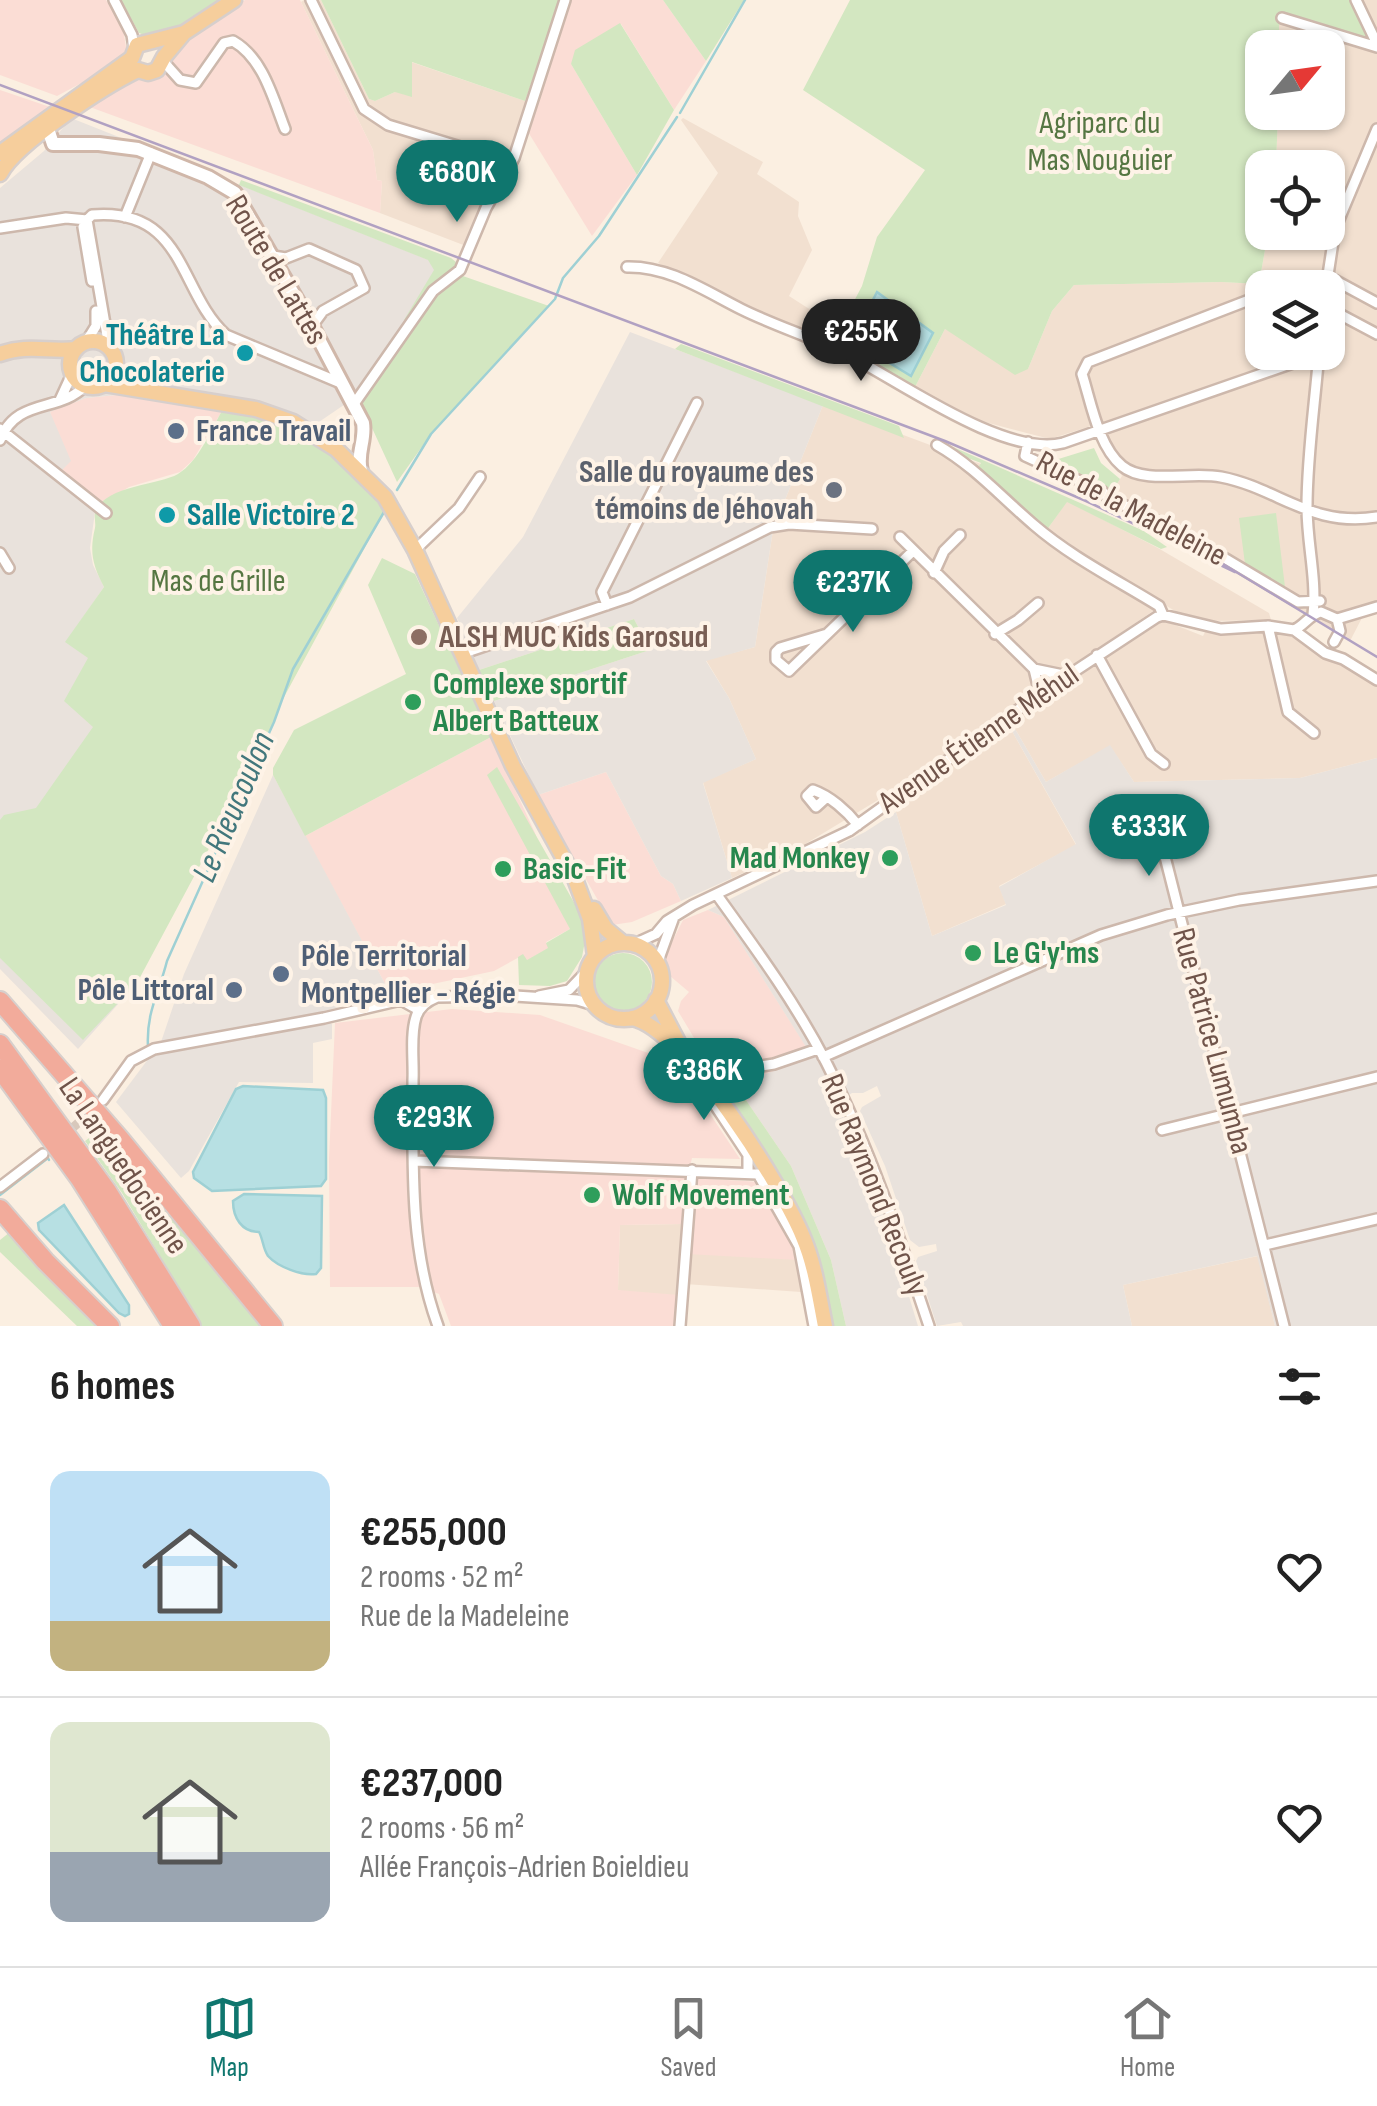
<!DOCTYPE html>
<html lang="en">
<head>
<meta charset="utf-8">
<style>
	body { margin:0; font-family:"Sofia Sans Condensed",sans-serif; background:#f2f2f2; color:#222; height:100vh; display:flex; flex-direction:column; font-size:38px; white-space:nowrap }
	* { box-sizing:border-box; margin:0 }
	p { font-size:32px; color:#767676 }
	.icon { flex:none; width:55px; height:55px; fill:none; stroke:currentColor; stroke-width:2; stroke-linecap:round; stroke-linejoin:round }
	.map { position:relative; height:1326px; overflow:hidden }
	.panel { display:flex; flex-direction:column; background:#fff; flex:1 }
	.panel>* { flex:none }
	.needle { width:65px; rotate:61deg }
	.controls { position:absolute; left:1245px; top:30px; display:grid; gap:20px }
	.controls a { display:grid; place-items:center; width:100px; height:100px; border-radius:20px; background:#fff; box-shadow:0 2px 8px #0004; font-size:50px }
	.price { position:absolute; translate:-50% -85px; padding:0 22px; border-radius:35px; background:#0f766e; color:#fff; font-size:32px; line-height:65px; filter:drop-shadow(0 2px 5px #0008) }
	.price::after { content:''; position:absolute; left:50%; top:60px; width:30px; height:22px; margin-left:-15px; background:inherit; clip-path:polygon(0 0,100% 0,50% 100%) }
	.price.selected { background:#222; color:#fff }
	ul { padding:0; list-style:none }
	li { display:flex; align-items:center; gap:30px; height:250px; padding:0 50px }
	li+li { border-top:2px solid #e0e0e0 }
	li span { display:grid; place-items:center; flex:none; width:280px; height:200px; border-radius:20px; color:#555 }
	li>.icon { margin-inline-start:auto }
	span .icon { width:120px; height:120px; fill:#fffc; stroke-width:1 }
	li b { font-size:42px }
	h2 { display:flex; justify-content:space-between; align-items:center; height:120px; padding:0 50px; font-size:42px }
	.tab-bar { display:flex; justify-content:space-around; align-items:center; height:140px; border-top:2px solid #e0e0e0; background:#fff; font-size:28px; color:#767676 }
	.tab-bar a { display:grid; justify-items:center; gap:5px }
	.tab-bar .selected { color:#0f766e }
	.map>svg:first-child { display:block }
</style>
</head>
<body>
<div class="map">
<svg width="1377" height="1326" viewBox="0 0 1377 1326">
	<rect width="100%" height="100%" fill="#fbefe1"/>
	<path fill="#f2e0d0" fill-rule="evenodd" d="M304,0H321L369,99L375,101L395,92L411,62L528,102L499,180L473,225L466,246L380,213L382,181L377,180L373,150L301,2Z
		M1351,0H1377V612L1364,614L1350,641L1185,538L1106,501L1122,476L1091,426L1050,439L981,421L915,387L945,329L1028,369L1052,311L1074,285L1221,282L1259,284L1268,233L1328,232V168L1276,167L1278,113L1328,112V48L1279,47V25L1283,15L1372,42ZM1262,288H1328V352H1262Z
		M683,118L763,162L757,174L799,202L798,216L812,250L789,296L839,328L834,339H821L773,321L658,263L718,173L681,120Z
		M823,405L981,464L978,468L1049,527L1067,501L1158,548L1269,613L1271,620L1208,621L1182,615L1163,604L883,797L797,849L732,878L703,782L756,759L729,698L706,660L755,647L773,530Z
		M1165,621L1203,636L1205,632L1265,631L1290,636L1377,686V758L1300,778L1134,782L1110,746L1046,782L1011,722L1065,685L1068,687L1070,682L1156,623Z
		M1008,724L1076,845L999,886L1006,904L932,936L896,812L900,800Z
		M694,1178L798,1260L801,1292L685,1284L683,1326L618,1290L620,1225L683,1224L687,1179Z
		M1258,1256L1275,1326H1132L1123,1285Z"/>
	<path fill="#fbddd5" d="M0,0H106L123,29L127,53L104,71L57,96L0,75Z
		M245,0H300L373,150L377,180L382,181L380,213L87,106Z
		M560,0H663L706,61L674,110L621,24L571,64L637,175L592,236L525,127L518,129Z
		M0,90L53,108L0,148Z
		M117,395L222,411L193,460L180,472L129,487L103,503L61,470L50,411L86,398Z
		M491,737L535,833L570,929L546,942L549,948L526,961L523,955L494,971L390,993L305,836Z
		M606,772L661,876L673,884L681,901L632,922L612,925L538,795Z
		M708,910L724,917L814,1059L735,1084L718,1078L678,1011L681,1001L689,992L670,976L665,956L683,920Z
		M452,1009L540,1015L651,1054L694,1090L740,1159L692,1158L687,1179L683,1224L620,1225L618,1290L679,1295L677,1326H451L439,1294L419,1287H330L329,1159L335,1023Z
		M694,1178L760,1182L794,1244L798,1260L687,1254Z"/>
	<path fill="#e9e2dc" d="M71,118L444,266L357,396L316,424L273,406L230,396L222,411L117,395L86,398L50,412L71,461L62,470L103,503L95,512L90,548L93,565L104,587L66,642L96,644L137,983L78,1049L0,969V188L44,151Z
		M630,332L823,405L773,530L755,647L706,661L729,698L756,759L703,783L732,878L681,901L673,884L661,876L606,772L538,795L494,701L650,650L634,619L479,670L457,618L523,537Z
		M1011,722L1046,782L1110,745L1134,782L1300,778L1377,758V1326H1275L1257,1256L1123,1285L1132,1326H963L961,1322L937,1326L916,1261L918,1257L937,1251L936,1244L919,1247L910,1240L885,1166L860,1111L862,1107L881,1096L877,1086L863,1093H852L838,1102L886,1221L918,1326H846L831,1260L791,1166L735,1084L813,1058L724,917L708,910L865,832L896,812L932,936L1006,905L999,887L1076,844L1008,724Z
		M273,775L390,993L317,1013L332,1024V1039L313,1043V1083L239,1082L189,1171L181,1178L116,1102L161,1042L184,974Z"/>
	<path fill="#d3e7c1" d="M121,0H219L183,24L150,37L139,33Z
		M321,0H560L525,101L412,62V97L395,92L375,101L369,99Z
		M663,0H744L706,61Z
		M850,0H1351L1373,43L1283,15L1279,25V47L1262,48V112L1278,113L1276,167L1262,168V232L1268,233L1259,284L1221,282L1074,285L1052,311L1028,369L1015,375L945,329L915,387L834,339L862,286L877,237L925,170L803,90Z
		M620,23L674,110L637,175L571,64L575,50Z
		M241,180L451,258L456,262L453,270L435,282L410,320H404L434,270L428,260L239,185Z
		M460,275L549,306L431,434L397,482L360,402L435,293Z
		M681,344L899,426L904,438L675,349Z
		M222,411C293,423 345,450 384,512L283,699L259,755L137,983L83,1040L0,958V820L4,815L36,808L93,727L64,701L88,658L65,642L104,587C93,566 89,552 95,528C96,523 94,518 95,513C102,486 159,485 178,474C199,461 210,431 222,411Z
		M953,447L1144,531L1167,547L1161,549L1067,502L1046,531L977,469L981,463L957,454Z
		M1094,448L1101,463L1120,479L1111,494L1041,459L1052,461Z
		M1276,513L1285,587L1245,564L1239,518Z
		M382,558L415,574L491,737L305,836L273,775V768L294,730L406,674L368,585Z
		M634,619L650,650L494,701L479,670Z
		M497,767L580,913L585,941L582,957L567,981L550,986L519,985L518,957L523,954L527,960L548,948L546,943L570,929L487,775Z
		M594 982a29 29 0 1 1 58 0a29 29 0 1 1-58 0Z
		M718,1078L735,1084L791,1166L831,1260L846,1326H833C829,1303 826,1279 819,1256C800,1199 753,1127 714,1081Z
		M103,1128L265,1326H202L122,1193L85,1141Z
		M10,1232L100,1326H77L0,1252V1240Z"/>
	<path fill="#b7e0e3" stroke="#9ed0d4" stroke-width="2.5" d="M877,292L933,333L911,376L852,340Z
		M243,1086L323,1090L326,1098V1179L321,1186L212,1191L194,1178L193,1172L236,1089Z
		M244,1194L322,1196L321,1268L316,1274C302,1276 278,1267 268,1256C263,1249 263,1239 259,1232C242,1232 233,1218 233,1201Z
		M64,1205L129,1305V1314L125,1316L119,1313L39,1230L38,1223Z"/>
	<g fill="none" stroke-linecap="round" stroke-linejoin="round">
		<path stroke="#9ed0d4" stroke-width="2.5" d="M680,113L745,0
			M397,490L431,434L555,299L563,278L599,236L677,117
			M148,1047C146,1012 159,993 167,961L274,722L293,669L384,512
			M106,1103L137,1062L148,1058V1055
			M0,1195L48,1158L49,1160"/>
		<path stroke="#d8c8bb" stroke-width="9" stroke-dasharray="9 4.5" stroke-linecap="butt" d="M43,1154L94,1109"/>
		<defs>
			<path id="street" d="M114,0L132,35L134,48
				M311,0L364,109L388,125L510,162
				M1356,0L1377,44
				M1282,18L1377,47
				M163,61L180,80L196,83L224,43L233,41C263,58 273,98 285,129
				M125,217L151,153
				M87,220L109,347
				M87,220L83,227L92,281
				M0,228L66,218L87,220L92,215C186,207 178,292 226,335L343,384
				M273,256L286,258L309,249L356,270L364,288L323,311L312,326
				M627,267C669,266 705,291 741,309C775,326 812,337 846,354C898,380 1005,458 1063,443L1319,354
				M1327,276L1377,303
				M1326,288L1335,229L1377,129
				M1262,295L1088,362L1082,374C1091,402 1098,446 1122,466C1145,485 1191,471 1221,477C1278,488 1312,528 1377,517
				M1328,308L1377,334
				M86,342L96,326V311
				M60,400L72,374
				M354,404L433,291L460,270L486,208L514,158L565,0
				M0,429L106,513
				M0,440C17,397 59,413 85,386
				M1028,442L1025,456L1102,491L1107,497L1184,534L1298,602L1320,601
				M937,445C974,466 1001,497 1034,525C1071,557 1117,580 1159,606L1163,615
				M900,537L1034,669L1040,694
				M415,550L459,508L480,477
				M0,553L9,568
				M934,573L944,551L960,535
				M607,605L602,592L697,403
				M1313,615C1317,579 1307,544 1307,507C1307,456 1315,403 1319,352
				M1337,619L1377,607
				M1268,626L1288,712L1314,733
				M1294,630C1305,625 1309,615 1321,612L1337,619
				M827,634L780,648L776,652V660L789,671L793,667L913,551
				M995,634L1018,620L1038,603
				M1334,642L1340,631L1337,619
				M464,653L630,597L770,527L789,524L872,529
				M1097,655L1151,754L1164,764
				M1034,669L1068,676
				M827,797L816,807L807,796L813,790C830,796 847,811 858,825
				M1160,837L1284,1326
				M717,895C756,949 795,1002 826,1062C869,1147 899,1236 929,1326
				M634,944L656,934L667,921L693,905L849,831L1040,694L1157,617L1163,615L1221,629L1268,626L1294,630L1325,653L1343,659L1377,680
				M657,964L674,917
				M539,996L569,990L586,972
				M823,1057L1101,935L1167,915L1239,900L1377,881
				M736,1070L774,1064L818,1049
				M697,1078L748,1155V1173
				M103,1100L131,1061L154,1049L324,1018L401,1000L419,1010
				M1162,1130L1377,1077
				M414,1161L758,1174L799,1246L814,1326
				M0,1187L43,1154
				M1265,1245L1377,1219
				M438,1326C409,1247 413,1163 413,1080C414,1061 410,1036 416,1017C419,1007 427,1001 437,997L515,996L577,1000L594,1005
				M680,1326L692,1170"/>
			<path id="secondary" d="M48,129L53,144H99L138,149L208,177L235,193L312,326L363,423C366,440 356,454 361,471"/>
			<path id="primary" d="M138,70L148,73L157,70L164,57L184,33
				M0,153L132,58L137,45L184,33L234,0
				M0,174C16,143 105,86 138,70
				M70 364a23 23 0 1 1 46 0a23 23 0 1 1-46 0Z
				M0,354C27,344 49,352 76,349
				M104,384L256,409L293,422L336,449L385,497L415,550L513,766L575,879L590,919L595,956
				M594,909L606,929L623,943
				M586 981a38 38 0 1 1 76 0a38 38 0 1 1-76 0Z
				M656,1000L679,1044
				M632,1018C685,1029 782,1186 803,1237C815,1265 819,1296 825,1326"/>
			<path id="highway" d="M0,1001L120,1139L273,1326
				M0,1044L107,1191L191,1326
				M0,1069L80,1179L173,1326
				M0,1209L45,1261L110,1326"/>
		</defs>
		<use href="#street" stroke="#cdb8ac" stroke-width="14"/>
		<use href="#secondary" stroke="#d0b7a9" stroke-width="18"/>
		<use href="#primary" stroke="#d7cfcc" stroke-width="19"/>
		<use href="#highway" stroke="#d7cfcc" stroke-width="22"/>
		<use href="#street" stroke="#fff" stroke-width="9"/>
		<use href="#secondary" stroke="#fff" stroke-width="12"/>
		<use href="#primary" stroke="#f6ce9c" stroke-width="14"/>
		<use href="#highway" stroke="#f2ab9b" stroke-width="18"/>
		<path stroke="#b1a1c2" stroke-width="2.5" d="M0,85L945,441L1086,501L1235,572
			M1223,564L1377,657"/>
	</g>
	<g fill="#0f9aa8" stroke="#fef3e7" stroke-width="4">
		<circle cx="245" cy="353" r="10"/>
		<circle cx="167" cy="515" r="10"/>
	</g>
	<g fill="#5c6f8a" stroke="#fef3e7" stroke-width="4">
		<circle cx="176" cy="431" r="10"/>
		<circle cx="281" cy="974" r="10"/>
		<circle cx="234" cy="990" r="10"/>
	</g>
	<circle fill="#6b7280" stroke="#fef3e7" stroke-width="4" cx="834" cy="490" r="10"/>
	<circle fill="#8d6e63" stroke="#fef3e7" stroke-width="4" cx="419" cy="637" r="10"/>
	<g fill="#2e9e5b" stroke="#fef3e7" stroke-width="4">
		<circle cx="413" cy="702" r="10"/>
		<circle cx="890" cy="858" r="10"/>
		<circle cx="503" cy="869" r="10"/>
		<circle cx="973" cy="953" r="10"/>
		<circle cx="592" cy="1195" r="10"/>
	</g>
	<g text-anchor="middle" dominant-baseline="central" stroke-width="8" stroke-linejoin="round" paint-order="stroke">
		<g font-size="32" fill="#557642" stroke="#fef3e7">
			<text x="1100" y="123">Agriparc du<tspan x="1100" dy="37">Mas Nouguier</tspan></text>
			<text x="218" y="581">Mas de Grille</text>
		</g>
		<g font-size="32" fill="#70544a" stroke="#fef3e7">
			<text transform="translate(276 270) rotate(59)">Route de Lattes</text>
			<text transform="translate(1131 509) rotate(28)">Rue de la Madeleine</text>
			<text transform="translate(979 739) rotate(-35)">Avenue Étienne Méhul</text>
			<text transform="translate(1212 1041) rotate(75)">Rue Patrice Lumumba</text>
			<text transform="translate(123 1166) rotate(56)">La Languedocienne</text>
			<text transform="translate(874 1185) rotate(68)">Rue Raymond Recouly</text>
		</g>
		<g font-size="32" font-weight="bold" fill="#0d838f" stroke="#fef3e7" text-anchor="end">
			<text x="225" y="335">Théâtre La<tspan x="225" dy="37">Chocolaterie</tspan></text>
			<text x="187" y="515" text-anchor="start">Salle Victoire 2</text>
		</g>
		<g font-size="32" font-weight="bold" fill="#4e5e75" stroke="#fef3e7" text-anchor="start">
			<text x="196" y="431">France Travail</text>
			<text x="301" y="956">Pôle Territorial<tspan x="301" dy="37">Montpellier - Régie</tspan></text>
			<text x="214" y="990" text-anchor="end">Pôle Littoral</text>
		</g>
		<g font-size="32" font-weight="bold" fill="#5b616d" stroke="#fef3e7" text-anchor="end">
			<text x="814" y="472">Salle du royaume des<tspan x="814" dy="37">témoins de Jéhovah</tspan></text>
		</g>
		<g font-size="32" font-weight="bold" fill="#785e54" stroke="#fef3e7" text-anchor="start">
			<text x="439" y="637">ALSH MUC Kids Garosud</text>
		</g>
		<g font-size="32" font-weight="bold" fill="#27864d" stroke="#fef3e7" text-anchor="start">
			<text x="433" y="684">Complexe sportif<tspan x="433" dy="37">Albert Batteux</tspan></text>
			<text x="870" y="858" text-anchor="end">Mad Monkey</text>
			<text x="523" y="869">Basic-Fit</text>
			<text x="993" y="953">Le G'y'ms</text>
			<text x="612" y="1195">Wolf Movement</text>
		</g>
		<g font-size="35" font-style="italic" fill="#42777c" stroke="#fef3e7">
			<text transform="translate(234 807) rotate(-67)">Le Rieucoulon</text>
		</g>
	</g>
</svg>
<div class="controls">
<a><svg class="needle" viewBox="-14 -14 28 28"><path d="M0-13l5 13h-10z" fill="#e53935"/><path d="M0 13l5-13h-10z" fill="#767676"/></svg></a>
<a><svg class="icon" aria-label="locate" viewBox="0 0 24 24"><circle cx="12" cy="12" r="6"/><path d="M12 2v4M12 18v4M2 12h4M18 12h4"/></svg></a>
<a><svg class="icon" aria-label="layers" viewBox="0 0 24 24"><path d="M12 4l9 5-9 5-9-5zM3 14l9 5 9-5"/></svg></a>
</div>
<b class="price" style="left:457px;top:225px">€680K</b>
<b class="price selected" style="left:861px;top:384px">€255K</b>
<b class="price" style="left:853px;top:635px">€237K</b>
<b class="price" style="left:1149px;top:879px">€333K</b>
<b class="price" style="left:704px;top:1123px">€386K</b>
<b class="price" style="left:434px;top:1170px">€293K</b>
</div>
<section class="panel">
<h2>6 homes<svg class="icon" aria-label="filters" viewBox="0 0 24 24"><path d="M4 7h16M4 17h16"/><circle cx="9" cy="7" r="2"/><circle cx="15" cy="17" r="2"/></svg></h2>
<ul>
<li><span style="background:linear-gradient(#bfe0f5 75%,#c2b280 0)"><svg class="icon" aria-label="home" viewBox="0 0 24 24"><path d="M3 11l9-7 9 7M6 9v11h12V9"/></svg></span><div><b>€255,000</b><p>2 rooms · 52 m²</p><p>Rue de la Madeleine</p></div><svg class="icon" aria-label="heart" viewBox="0 0 24 24"><path d="M12 20l-8-8c-3-5 5-10 8-4 3-6 11-1 8 4z"/></svg></li>
<li><span style="background:linear-gradient(#dfe7d0 65%,#9aa5b1 0)"><svg class="icon" aria-label="home" viewBox="0 0 24 24"><path d="M3 11l9-7 9 7M6 9v11h12V9"/></svg></span><div><b>€237,000</b><p>2 rooms · 56 m²</p><p>Allée François-Adrien Boieldieu</p></div><svg class="icon" aria-label="heart" viewBox="0 0 24 24"><path d="M12 20l-8-8c-3-5 5-10 8-4 3-6 11-1 8 4z"/></svg></li>
</ul>
</section>
<nav class="tab-bar">
<a class="selected"><svg class="icon" aria-label="map" viewBox="0 0 24 24"><path d="M3 6l6-2 6 2 6-2v14l-6 2-6-2-6 2zM9 4v14M15 6v14"/></svg>Map</a>
<a><svg class="icon" aria-label="saved" viewBox="0 0 24 24"><path d="M7 4h10v16l-5-4-5 4z"/></svg>Saved</a>
<a><svg class="icon" aria-label="home" viewBox="0 0 24 24"><path d="M3 11l9-7 9 7M6 9v11h12V9"/></svg>Home</a>
</nav>
</body>
</html>
